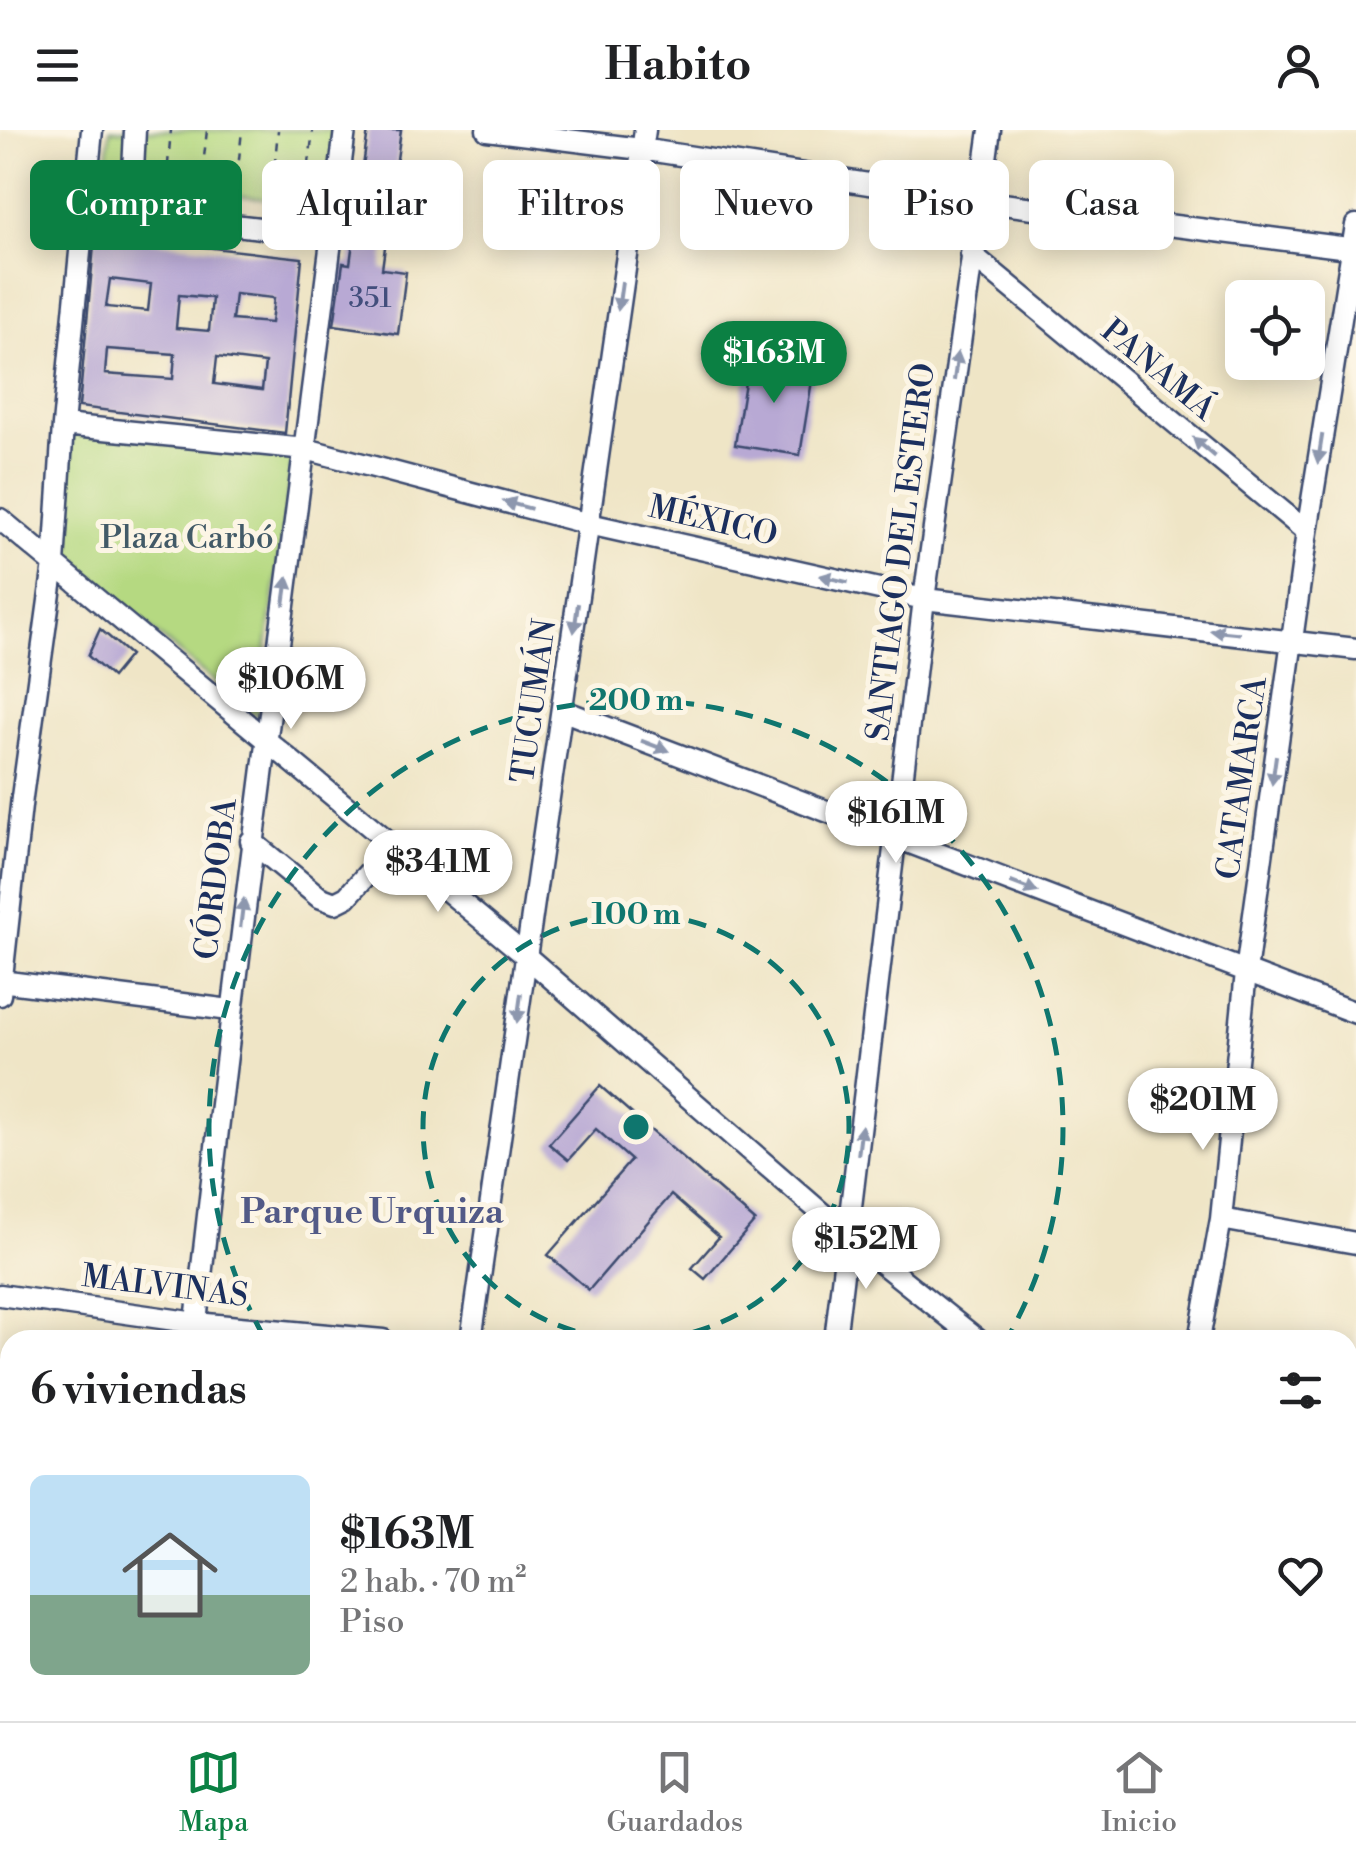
<!DOCTYPE html>
<html lang="es">
<head>
<meta charset="utf-8">
<style>
	body { margin:0; font-family:"Libre Bodoni",serif; background:#f2f2f2; color:#202124; height:100vh; display:flex; flex-direction:column; font-size:38px; white-space:nowrap }
	* { box-sizing:border-box; margin:0 }
	p { font-size:32px; color:#757577 }
	.icon { flex:none; width:55px; height:55px; fill:none; stroke:currentColor; stroke-width:2; stroke-linecap:round; stroke-linejoin:round }
	.map { position:relative; flex:1; overflow:hidden }
	.panel { position:absolute; left:0px; top:1200px; width:1358px; height:392px; display:flex; flex-direction:column; background:#fff; border-radius:30px 30px 0 0; box-shadow:0 5px 25px #0003 }
	.panel>* { flex:none }
	.top-card { position:absolute; left:30px; top:30px; width:1298px; height:90px; display:flex; gap:20px }
	.buttons { position:absolute; left:1225px; top:150px; display:grid; gap:20px }
	.buttons a { display:grid; place-items:center; width:100px; height:100px; border-radius:15px; background:#fff; box-shadow:0 5px 25px #0003; font-size:50px }
	.price { position:absolute; translate:-50% -85px; padding:0 22px; border-radius:35px; background:#fff; color:#222; font-size:32px; line-height:65px; filter:drop-shadow(0 2px 5px #0008) }
	.price::after { content:''; position:absolute; left:50%; top:60px; width:30px; height:22px; margin-left:-15px; background:inherit; clip-path:polygon(0 0,100% 0,50% 100%) }
	.price.on { background:#0b8043; color:#fff }
	ul { padding:0; list-style:none }
	li { display:flex; align-items:center; gap:30px; height:250px; padding:0 30px }
	li span { display:grid; place-items:center; flex:none; width:280px; height:200px; border-radius:15px; color:#555 }
	li>.icon { margin-inline-start:auto }
	span .icon { width:120px; height:120px; fill:#fffc; stroke-width:1 }
	li b { font-size:42px }
	h2 { display:flex; justify-content:space-between; align-items:center; height:120px; padding:0 30px; font-size:42px }
	.chip { padding:0 35px; border-radius:15px; background:#fff; box-shadow:0 5px 25px #0003; font-size:35px; line-height:90px }
	.chip.on { background:#0b8043; color:#fff }
	header { display:flex; justify-content:space-between; align-items:center; height:130px; padding:0 30px; background:#fff; font-size:45px; font-weight:700 }
	.tab-bar { display:flex; justify-content:space-around; align-items:center; height:140px; border-top:2px solid #e0e0e0; background:#fff; font-size:28px; color:#757577 }
	.tab-bar a { display:grid; justify-items:center; gap:5px }
	.tab-bar .on { color:#0b8043 }
	.map>svg:first-child { display:block }
</style>
</head>
<body>
<header><svg class="icon" aria-label="menu" viewBox="0 0 24 24"><path d="M4 6h16M4 12h16M4 18h16"/></svg>Habito<svg class="icon" aria-label="person" viewBox="0 0 24 24"><circle cx="12" cy="8" r="4"/><path d="M4 21q1-7 8-7t8 7"/></svg></header>
<div class="map">
<svg width="1356" height="1591" viewBox="0 0 1356 1591">
	<rect width="100%" height="100%" fill="#fcf5e5"/>
	<filter id="ink" filterUnits="userSpaceOnUse"><feTurbulence type="fractalNoise" baseFrequency=".01" numOctaves="2"/><feDisplacementMap in="SourceGraphic" scale="20" xChannelSelector="R" yChannelSelector="G"/><feConvolveMatrix kernelMatrix="1 2 1 2 8 2 1 2 1" color-interpolation-filters="sRGB"/></filter>
	<filter id="wash" filterUnits="userSpaceOnUse"><feTurbulence type="fractalNoise" baseFrequency=".0048" numOctaves="4" result="noise"/><feDisplacementMap in="SourceGraphic" scale="40" xChannelSelector="R" yChannelSelector="G"/><feGaussianBlur stdDeviation="2.25" result="paint"/><feColorMatrix in="noise" values="0 0 0 0 0 0 0 0 0 0 0 0 0 0 0 0 0 1.4 0 .05"/><feComposite in="paint" operator="in"/></filter>
	<g filter="url(#wash)">
		<rect width="100%" height="100%" fill="#efe5c6"/>
		<path fill="#b5d981" stroke="#688470" stroke-width="2.5" d="M110,0H338L330,75L105,52Z
			M72,297L293,327L257,587L59,423Z"/>
		<g id="blocks">
			<path fill="#b8a9d4" fill-rule="evenodd" d="M368,0H401L382,139L406,142L398,204L334,195L343,133L350,134Z
				M95,105L302,128L285,303L79,277ZM110,149L151,154L148,181L106,177ZM235,164L274,168L271,193L232,190ZM179,165L212,168L209,201L176,198ZM107,219L175,224L173,249L105,244ZM217,227L265,233L262,260L214,254Z
				M749,227L814,238L800,325L735,315Z
				M100,499L130,525L112,547L88,526Z
				M600,956L755,1091L705,1149L692,1138L719,1107L671,1065L589,1160L548,1125L631,1030L596,999L568,1030L549,1014Z"/>
		</g>
	</g>
	<g filter="url(#ink)">
		<use href="#blocks" fill-opacity="0" stroke="#3b4a6e" stroke-width="2.5"/>
		<g fill="none" stroke-linecap="round" stroke-linejoin="round">
			<defs>
				<path id="minor" d="M487,0L641,19L979,71L1356,119
					M85,78L331,106
					M131,83L135,0
					M971,124L1307,402
					M63,295L306,319L589,394L924,469L1356,519
					M0,389L526,826L849,1107L978,1210
					M564,581L1356,883
					M251,711L319,767L335,773L347,767L393,715
					M0,851L230,880
					M0,865L22,667L54,434L63,295L92,0
					M1221,1089L1356,1113
					M0,1165L196,1193L383,1210
					M194,1210C238,806 295,403 345,0
					M471,1210L645,0
					M835,1210L924,469L990,0
					M1199,1210L1221,1089L1246,842L1307,402L1356,95
					M1348,1519L1356,1527
					M0,1551L10,1552
					M189,1582L233,1591
					M153,1591L154,1582
					M417,1591L419,1582
					M790,1591L791,1582
					M1166,1591V1582"/>
			</defs>
			<use href="#minor" stroke="#3b4a6e" stroke-width="25"/>
			<path stroke="#3b4a6e" stroke-width="2.5" stroke-dasharray="8 8" stroke-linecap="butt" d="M165,68L171,0
				M199,73L207,0
				M234,78L242,0
				M270,83L278,0
				M303,83L313,0"/>
			<use href="#minor" stroke="#fff" stroke-width="20"/>
		</g>
		<defs><path id="oneway-solid" d="M-6-.8H1V-3.2L6.5 0L1 3.2V.8H-6Z" transform="scale(2.5)"/></defs>
		<g fill="#8d97ae">
			<use href="#oneway-solid" transform="translate(620 166) rotate(98)"/>
			<use href="#oneway-solid" transform="translate(956 236) rotate(-82)"/>
			<use href="#oneway-solid" transform="translate(1204 317) rotate(-140)"/>
			<use href="#oneway-solid" transform="translate(1320 319) rotate(99)"/>
			<use href="#oneway-solid" transform="translate(517 375) rotate(-165)"/>
			<use href="#oneway-solid" transform="translate(834 449) rotate(-167)"/>
			<use href="#oneway-solid" transform="translate(286 461) rotate(-82)"/>
			<use href="#oneway-solid" transform="translate(576 488) rotate(98)"/>
			<use href="#oneway-solid" transform="translate(1225 502) rotate(-174)"/>
			<use href="#oneway-solid" transform="translate(655 616) rotate(21)"/>
			<use href="#oneway-solid" transform="translate(1274 640) rotate(98)"/>
			<use href="#oneway-solid" transform="translate(1024 757) rotate(21)"/>
			<use href="#oneway-solid" transform="translate(242 783) rotate(-83)"/>
			<use href="#oneway-solid" transform="translate(519 878) rotate(98)"/>
			<use href="#oneway-solid" transform="translate(860 1010) rotate(-83)"/>
		</g>
	</g>
	<g fill="none" stroke="#0f766e" stroke-width="5" stroke-dasharray="18 12">
		<path d="M634 1210A213 213 0 1 1 638 1210"/>
		<path d="M264 1207A427 427 0 1 1 1008 1207"/>
	</g>
	<g text-anchor="middle" dominant-baseline="central" stroke-width="10" stroke-linejoin="round" paint-order="stroke">
		<g font-size="28" fill="#424e7c">
			<text x="370" y="168">351</text>
		</g>
		<g font-size="32" fill="#1b2f5e" stroke="#fcf5e5">
			<text transform="translate(1158 240) rotate(40)">PANAMÁ</text>
			<text transform="translate(713 391) rotate(13)">MÉXICO</text>
			<text transform="translate(901 422) rotate(-83)">SANTIAGO DEL ESTERO</text>
			<text transform="translate(534 571) rotate(-82)">TUCUMÁN</text>
			<text transform="translate(1242 648) rotate(-82)">CATAMARCA</text>
			<text transform="translate(216 749) rotate(-83)">CÓRDOBA</text>
			<text transform="translate(165 1156) rotate(7)">MALVINAS</text>
		</g>
		<g font-size="32" fill="#425a67" stroke="#fcf5e5">
			<text x="187" y="408">Plaza Carbó</text>
		</g>
		<g font-size="35" font-weight="bold" fill="#525a87" stroke="#fcf5e5">
			<text x="372" y="1082">Parque Urquiza</text>
		</g>
	</g>
	<circle cx="636" cy="997" r="15" fill="#0f766e" stroke="#fcf5e5" stroke-width="5"/>
	<g font-size="30" text-anchor="middle" font-weight="bold" fill="#0f766e" stroke="#fcf5e5" stroke-width="10" stroke-linejoin="round" paint-order="stroke">
		<text x="636" y="580">200 m</text>
		<text x="636" y="794">100 m</text>
	</g>
</svg>
<div class="buttons">
<a><svg class="icon" aria-label="locate" viewBox="0 0 24 24"><circle cx="12" cy="12" r="6"/><path d="M12 2v4M12 18v4M2 12h4M18 12h4"/></svg></a>
</div>
<b class="price on" style="left:774px;top:276px">$163M</b>
<b class="price" style="left:291px;top:602px">$106M</b>
<b class="price" style="left:896px;top:736px">$161M</b>
<b class="price" style="left:438px;top:785px">$341M</b>
<b class="price" style="left:1203px;top:1023px">$201M</b>
<b class="price" style="left:866px;top:1162px">$152M</b>
<div class="top-card">
<a class="chip on">Comprar</a>
<a class="chip">Alquilar</a>
<a class="chip">Filtros</a>
<a class="chip">Nuevo</a>
<a class="chip">Piso</a>
<a class="chip">Casa</a>
</div>
<section class="panel">
<h2>6 viviendas<svg class="icon" aria-label="filters" viewBox="0 0 24 24"><path d="M4 7h16M4 17h16"/><circle cx="9" cy="7" r="2"/><circle cx="15" cy="17" r="2"/></svg></h2>
<ul>
<li><span style="background:linear-gradient(#bfe0f5 60%,#7fa58c 0)"><svg class="icon" aria-label="home" viewBox="0 0 24 24"><path d="M3 11l9-7 9 7M6 9v11h12V9"/></svg></span><div><b>$163M</b><p>2 hab. · 70 m²</p><p>Piso</p></div><svg class="icon" aria-label="heart" viewBox="0 0 24 24"><path d="M12 20l-8-8c-3-5 5-10 8-4 3-6 11-1 8 4z"/></svg></li>
</ul>
</section>
</div>
<nav class="tab-bar">
<a class="on"><svg class="icon" aria-label="map" viewBox="0 0 24 24"><path d="M3 6l6-2 6 2 6-2v14l-6 2-6-2-6 2zM9 4v14M15 6v14"/></svg>Mapa</a>
<a><svg class="icon" aria-label="saved" viewBox="0 0 24 24"><path d="M7 4h10v16l-5-4-5 4z"/></svg>Guardados</a>
<a><svg class="icon" aria-label="home" viewBox="0 0 24 24"><path d="M3 11l9-7 9 7M6 9v11h12V9"/></svg>Inicio</a>
</nav>
</body>
</html>
